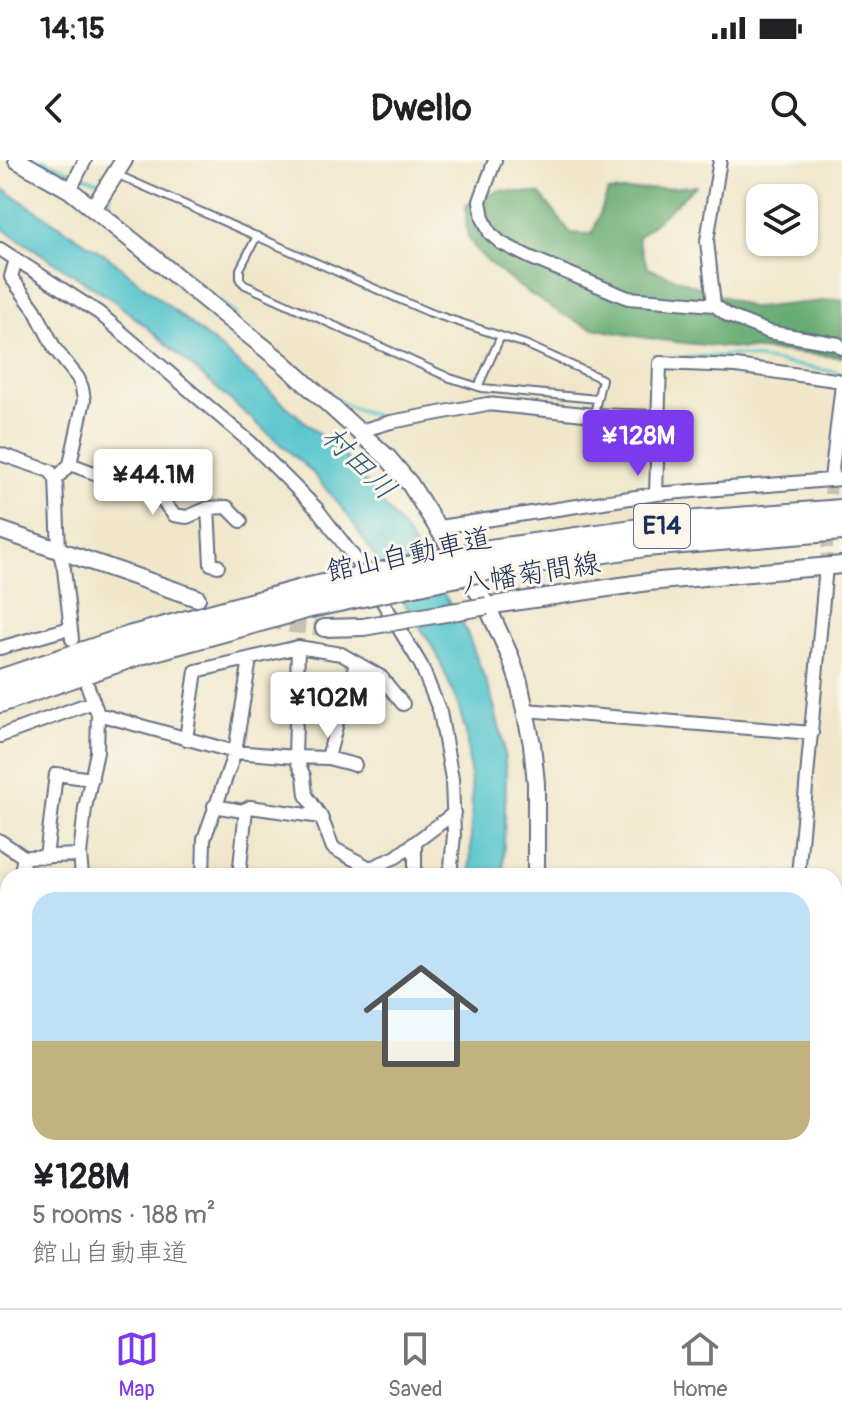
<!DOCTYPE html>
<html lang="en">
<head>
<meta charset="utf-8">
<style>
	body { margin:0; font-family:Pangolin,"Klee One",sans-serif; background:#f6f6f6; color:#202124; height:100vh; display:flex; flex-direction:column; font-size:30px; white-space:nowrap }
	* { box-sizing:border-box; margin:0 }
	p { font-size:26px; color:#757577 }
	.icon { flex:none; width:44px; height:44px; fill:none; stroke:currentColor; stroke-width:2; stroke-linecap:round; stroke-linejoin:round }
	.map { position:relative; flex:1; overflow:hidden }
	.side { position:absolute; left:0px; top:708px; width:842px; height:440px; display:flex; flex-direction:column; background:#fff; border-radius:24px 24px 0 0; box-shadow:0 2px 6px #0004 }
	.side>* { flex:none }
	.buttons { position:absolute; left:746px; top:24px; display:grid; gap:16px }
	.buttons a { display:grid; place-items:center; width:72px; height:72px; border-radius:16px; background:#fff; box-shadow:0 2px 6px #0004; font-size:40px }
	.price { position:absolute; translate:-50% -68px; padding:0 18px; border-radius:8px; background:#fff; color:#222; font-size:26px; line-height:52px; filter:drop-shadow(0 2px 4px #0008) }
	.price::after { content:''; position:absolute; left:50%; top:48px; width:24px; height:18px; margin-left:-12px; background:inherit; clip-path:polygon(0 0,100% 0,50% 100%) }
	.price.active { background:#7c3aed; color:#fff }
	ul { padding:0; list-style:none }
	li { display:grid; align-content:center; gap:16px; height:424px; padding:0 32px }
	li span { display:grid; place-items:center; height:248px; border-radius:24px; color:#555 }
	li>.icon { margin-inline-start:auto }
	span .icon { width:144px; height:144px; fill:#fffc; stroke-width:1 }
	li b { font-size:34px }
	.status { display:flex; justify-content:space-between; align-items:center; height:56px; padding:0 40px; background:#fff; direction:ltr }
	.status svg { height:22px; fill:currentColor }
	header { display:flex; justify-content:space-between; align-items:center; height:104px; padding:0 32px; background:#fff; font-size:36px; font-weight:800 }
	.dock { display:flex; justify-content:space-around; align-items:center; height:112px; border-top:2px solid #e0e0e0; background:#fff; font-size:22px; color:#757577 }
	.dock a { display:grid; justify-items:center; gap:4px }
	.dock .active { color:#7c3aed }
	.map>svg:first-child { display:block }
</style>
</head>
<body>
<div class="status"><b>14:15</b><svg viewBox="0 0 49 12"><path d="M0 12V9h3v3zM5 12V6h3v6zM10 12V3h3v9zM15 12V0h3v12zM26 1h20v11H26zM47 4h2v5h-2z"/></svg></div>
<header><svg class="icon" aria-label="back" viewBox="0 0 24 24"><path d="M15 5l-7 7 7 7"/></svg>Dwello<svg class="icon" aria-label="search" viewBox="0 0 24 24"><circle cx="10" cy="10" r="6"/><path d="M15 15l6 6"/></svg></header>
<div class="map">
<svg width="842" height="1148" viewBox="0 0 842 1148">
	<rect width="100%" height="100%" fill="#fbf7ec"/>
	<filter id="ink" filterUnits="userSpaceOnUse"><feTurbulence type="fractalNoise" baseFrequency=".0125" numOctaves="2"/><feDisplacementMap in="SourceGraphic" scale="16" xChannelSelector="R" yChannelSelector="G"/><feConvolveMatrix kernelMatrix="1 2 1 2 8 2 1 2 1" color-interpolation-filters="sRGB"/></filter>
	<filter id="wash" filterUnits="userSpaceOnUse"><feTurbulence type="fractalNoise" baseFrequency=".006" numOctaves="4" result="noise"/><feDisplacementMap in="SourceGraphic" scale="32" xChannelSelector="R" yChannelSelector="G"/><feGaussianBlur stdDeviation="1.8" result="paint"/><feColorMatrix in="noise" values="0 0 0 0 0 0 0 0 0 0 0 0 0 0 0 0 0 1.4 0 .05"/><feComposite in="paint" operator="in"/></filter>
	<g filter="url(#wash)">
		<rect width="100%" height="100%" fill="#f0e7cb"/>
		<path fill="#66ab71" stroke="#406d68" stroke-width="2" d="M696,26L637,78L648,108L753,148L842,139V197C763,189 671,186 594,168C567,162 475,102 468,76C465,67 467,55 466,45L500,30L540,34L571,73L592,74L608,32Z"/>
		<path fill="#58c6cd" stroke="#3a7a96" stroke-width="2" d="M0,27L108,97L218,186L346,298L406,373L466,470L491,535L503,581L506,616L503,716H470L472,633L466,573L457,542L436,492L347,354L310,310L148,168L114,141L0,67Z"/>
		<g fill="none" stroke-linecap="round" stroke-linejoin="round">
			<path stroke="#58c6cd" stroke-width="3" d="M42,0L76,14
				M83,16L102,23
				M106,50L111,35
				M186,114L236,155
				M675,198L736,195L842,213
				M654,213V198H659
				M330,236L350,247L385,259
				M535,243L603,249
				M642,251L650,247L654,240"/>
		</g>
	</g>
	<g filter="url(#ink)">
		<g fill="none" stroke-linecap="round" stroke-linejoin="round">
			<path stroke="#c5c2b5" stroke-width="12" stroke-dasharray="12 6" stroke-linecap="butt" d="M826,406L831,319"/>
			<path stroke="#c5c2b5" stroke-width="16" stroke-dasharray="16 8" stroke-linecap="butt" d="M266,459L291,465L324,468"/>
			<defs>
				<path id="lane" d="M118,15L428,152L525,184L602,219L594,254
					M257,76L240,109V120L245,125L450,218L482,228L597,239
					M478,227L501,176"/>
				<path id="street" d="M495,0L480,41L483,58L490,73L501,83L529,97L628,138L714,145L729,156L769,172L838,184L842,188
					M70,30L85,0
					M0,89L99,153L250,282L317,349L363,409L421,505L440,552L452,619L454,675L450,716
					M16,99L11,117L35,150L55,189L78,218L82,228L84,240L70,304L56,319
					M714,145L707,81L720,0
					M360,271L391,262L487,244L594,255L660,257
					M0,294L50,311L56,319L59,390L64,409L72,479
					M70,304L102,316L142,315L174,355L187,357L208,348L211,404L218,406
					M831,319L842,224
					M656,334L660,203L736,206L842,221
					M208,348L227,347L241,361
					M439,367L656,334L842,319
					M298,487L295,597L328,598L355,605
					M0,488L70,468
					M525,550L812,573
					M98,554L235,592L295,597L304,616L306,635L321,657L333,688L370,708
					M0,576L93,542
					M186,579L196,511L298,487L341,494L381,517L403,544
					M328,598L343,539L356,504
					M214,646L243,651L250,647L321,657
					M0,681L24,697L80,695
					M415,684V716
					M46,697L56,614L92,619
					M20,716L24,697
					M82,716L80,695L85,648L97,592L98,554L88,527
					M203,716L204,679L235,592L250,499
					M239,716L246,649
					M361,716L370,708L396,697L454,653
					M798,716L826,406
					M1,1002L6,934
					M1,1086L8,1102
					M72,1140L74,1148
					M116,1140L119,1148
					M183,1140L185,1148
					M333,1140L335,1148
					M398,1140L401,1148
					M548,1140L553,1148
					M634,1140L637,1148
					M15,1148L36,1140
					M253,1148L272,1140
					M425,1148L429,1140
					M487,1148V1140
					M761,1148V1140"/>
				<path id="secondary" d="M17,0L70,30L282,202L388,298L410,324L487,446L510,496L519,522L532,584L536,623V716
					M93,49L124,0
					M0,370L197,438
					M487,446L648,422L842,405
					M324,468L363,467
					M0,1002L8,1003
					M834,1003H842
					M652,1140L657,1148"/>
				<path id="highway" d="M483,392L697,362L842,351
					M491,408L645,385L842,369
					M0,521L132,477L305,430
					M0,541L137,494L310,446"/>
			</defs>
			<use href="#lane" stroke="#666f84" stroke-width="10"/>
			<use href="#street" stroke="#666f84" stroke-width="16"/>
			<use href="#secondary" stroke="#666f84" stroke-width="20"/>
			<use href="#highway" stroke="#666f84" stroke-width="26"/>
			<use href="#lane" stroke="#fff" stroke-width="6"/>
			<use href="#street" stroke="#fff" stroke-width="12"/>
			<use href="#secondary" stroke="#fff" stroke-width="16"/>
			<use href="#highway" stroke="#fff" stroke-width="22"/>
			<defs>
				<path id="secondary-bridge" d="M363,467L487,446"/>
				<path id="highway-bridge" d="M305,430L483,392
					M310,446L491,408"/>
			</defs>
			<use href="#secondary-bridge" stroke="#666f84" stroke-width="20" stroke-linecap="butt"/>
			<use href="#highway-bridge" stroke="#666f84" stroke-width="26" stroke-linecap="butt"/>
			<use href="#secondary-bridge" stroke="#fff" stroke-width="16"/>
			<use href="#highway-bridge" stroke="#fff" stroke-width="22"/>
		</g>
	</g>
	<g text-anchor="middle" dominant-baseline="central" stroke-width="6" stroke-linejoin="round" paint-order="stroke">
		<rect fill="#fbf7ec" stroke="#5e6b89" stroke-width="2" x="634" y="344" width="56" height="44" rx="6"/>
		<g font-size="26" font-weight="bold" fill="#1b2f5e">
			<text x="662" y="366">E14</text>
		</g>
		<g font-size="28" fill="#1b2f5e" stroke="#fbf7ec">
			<text transform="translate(409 395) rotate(-12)">館山自動車道</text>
			<text transform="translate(531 414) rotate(-9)">八幡菊間線</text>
		</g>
		<g font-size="30" font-style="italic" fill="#2d5c7f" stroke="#fbf7ec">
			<text transform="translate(359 303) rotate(45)">村田川</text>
		</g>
	</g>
</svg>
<div class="buttons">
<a><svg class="icon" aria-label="layers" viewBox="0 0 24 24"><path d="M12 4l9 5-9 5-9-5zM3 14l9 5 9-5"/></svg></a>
</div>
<b class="price active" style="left:638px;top:318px">¥128M</b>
<b class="price" style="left:153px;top:357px">¥44.1M</b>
<b class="price" style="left:328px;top:580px">¥102M</b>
<section class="side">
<ul>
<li><span style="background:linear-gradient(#bfe0f5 60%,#c2b280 0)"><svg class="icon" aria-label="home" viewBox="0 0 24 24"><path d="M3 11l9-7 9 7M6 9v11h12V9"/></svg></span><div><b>¥128M</b><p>5 rooms · 188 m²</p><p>館山自動車道</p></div></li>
</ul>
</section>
</div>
<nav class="dock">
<a class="active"><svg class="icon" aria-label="map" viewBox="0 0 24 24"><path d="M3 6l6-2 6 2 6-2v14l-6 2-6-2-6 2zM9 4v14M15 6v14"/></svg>Map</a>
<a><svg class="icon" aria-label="saved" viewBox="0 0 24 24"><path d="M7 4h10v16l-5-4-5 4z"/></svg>Saved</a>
<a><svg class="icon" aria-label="home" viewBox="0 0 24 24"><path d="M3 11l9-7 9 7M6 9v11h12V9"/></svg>Home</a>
</nav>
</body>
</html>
